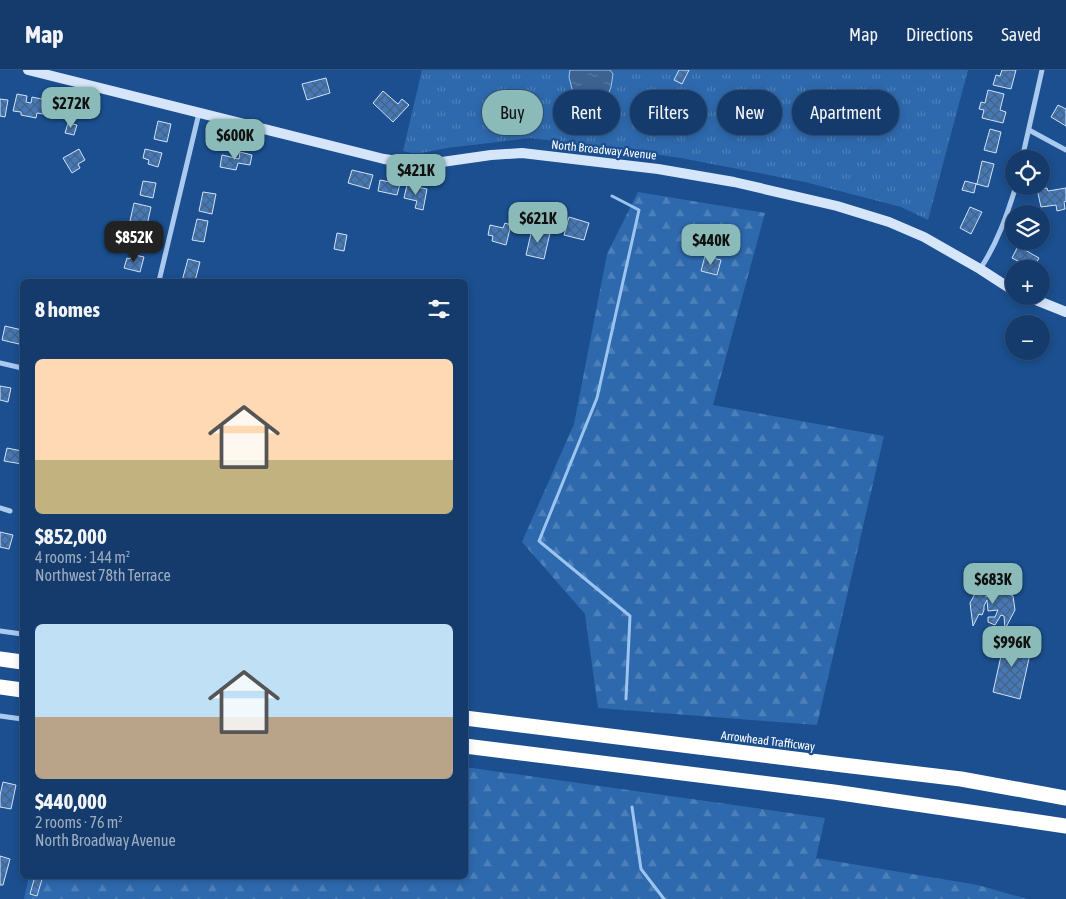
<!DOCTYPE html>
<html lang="en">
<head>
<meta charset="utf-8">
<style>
	body { margin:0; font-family:"Asap Condensed",sans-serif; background:#1d4271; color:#f1f3f6; height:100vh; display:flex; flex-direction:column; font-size:19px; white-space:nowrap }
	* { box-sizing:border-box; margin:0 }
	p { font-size:16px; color:#9dadc1 }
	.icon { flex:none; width:28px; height:28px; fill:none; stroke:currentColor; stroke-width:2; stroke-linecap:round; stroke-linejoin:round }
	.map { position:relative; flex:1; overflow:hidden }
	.drawer { position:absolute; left:20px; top:209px; width:448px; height:600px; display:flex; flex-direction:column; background:#143b6b; border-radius:8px; box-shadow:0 2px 8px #0003,0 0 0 1px #33557e }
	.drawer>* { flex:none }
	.banner { position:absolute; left:482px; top:20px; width:475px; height:45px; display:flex; gap:10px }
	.buttons { position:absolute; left:1005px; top:80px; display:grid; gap:10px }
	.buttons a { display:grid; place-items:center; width:45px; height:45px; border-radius:50%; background:#143b6b; box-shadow:0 2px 8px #0003,0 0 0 1px #33557e; font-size:25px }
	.price { position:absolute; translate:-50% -42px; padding:0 11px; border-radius:10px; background:#8bbbb9; color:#111; font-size:16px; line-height:32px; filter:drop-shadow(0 1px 2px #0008) }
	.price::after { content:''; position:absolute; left:50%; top:30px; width:15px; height:11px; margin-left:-8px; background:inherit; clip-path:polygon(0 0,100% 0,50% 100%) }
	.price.selected { background:#222; color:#fff }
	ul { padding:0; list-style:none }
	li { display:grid; align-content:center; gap:10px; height:265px; padding:0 15px }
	li span { display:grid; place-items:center; height:155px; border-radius:8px; color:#555 }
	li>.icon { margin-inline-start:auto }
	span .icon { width:90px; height:90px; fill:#fffc; stroke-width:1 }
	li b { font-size:21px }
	h2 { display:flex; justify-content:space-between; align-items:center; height:60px; padding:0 15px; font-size:21px }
	.tag { padding:0 18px; border-radius:22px; background:#143b6b; box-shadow:0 2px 8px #0003,0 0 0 1px #33557e; font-size:18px; line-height:45px }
	.tag.selected { background:#8bbbb9; color:#111 }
	header { display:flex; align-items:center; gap:30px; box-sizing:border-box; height:70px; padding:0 25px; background:#143b6b; border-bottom:1px solid #33557e }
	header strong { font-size:24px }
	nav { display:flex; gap:28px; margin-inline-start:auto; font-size:18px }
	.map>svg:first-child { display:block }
</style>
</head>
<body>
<header>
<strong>Map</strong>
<nav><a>Map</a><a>Directions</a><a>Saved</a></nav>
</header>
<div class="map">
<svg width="1066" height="829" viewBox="0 0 1066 829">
	<defs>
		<pattern id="forest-firs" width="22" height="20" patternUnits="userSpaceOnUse" patternTransform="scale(1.25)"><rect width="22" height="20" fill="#2e69ad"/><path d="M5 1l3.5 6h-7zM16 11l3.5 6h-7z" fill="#4d80b9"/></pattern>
		<pattern id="park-tufts" width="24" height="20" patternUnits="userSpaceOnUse" patternTransform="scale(1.25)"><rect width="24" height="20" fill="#2e69ad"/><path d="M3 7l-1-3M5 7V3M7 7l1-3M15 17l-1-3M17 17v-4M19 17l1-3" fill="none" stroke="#4d80b9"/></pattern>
		<pattern id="water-ripples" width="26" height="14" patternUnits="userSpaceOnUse" patternTransform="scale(1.25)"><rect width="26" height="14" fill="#3c6290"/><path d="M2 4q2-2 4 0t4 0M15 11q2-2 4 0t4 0" fill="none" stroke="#597aa1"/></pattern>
		<pattern id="building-cross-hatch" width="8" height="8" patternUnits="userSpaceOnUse" patternTransform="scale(1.25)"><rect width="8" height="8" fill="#4478b7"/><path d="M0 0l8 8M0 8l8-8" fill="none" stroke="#486282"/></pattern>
	</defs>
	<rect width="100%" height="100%" fill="#1b4f8f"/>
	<path fill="url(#forest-firs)" d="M638,122L765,143L713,335L884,366L817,655L598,638L585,544L522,472L574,354L607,184Z
		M465,697L825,748L816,788L978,815L1027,829H24L29,806H465Z"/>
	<path fill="url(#park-tufts)" d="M422,0H968L928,150L901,137L878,131L805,112L681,88L581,74L530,68L447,78L421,83H411L403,81Z"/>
	<path fill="url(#water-ripples)" stroke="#9cc4f0" d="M570,0H610L613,4L611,17L606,30L579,47L569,7Z"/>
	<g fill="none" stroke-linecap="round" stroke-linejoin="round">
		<path stroke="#9cc4f0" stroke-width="3" d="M582,42L584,59
			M612,126L639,140L597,328L539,471L630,546L626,629
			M632,737L641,799L664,829"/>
	</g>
	<path fill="url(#building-cross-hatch)" stroke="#cfe3fa" d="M679,0H689L682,14L674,10Z
		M1002,0H1016L1011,19L993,15L996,5L1000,6Z
		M326,8L330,23L307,30L302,14Z
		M988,20L1004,24L1000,40L1006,42L1003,53L982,48L984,40L979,39L981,32L985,33Z
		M383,21L398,34L402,29L409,35L393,52L373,33Z
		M17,24L27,26L26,32L31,33L32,27L46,30L43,44L37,43L36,48L21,45V42L13,41Z
		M0,29L8,30L5,47L0,46Z
		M1058,35L1066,39V56L1051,47Z
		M158,51L171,54L167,72L154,69Z
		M68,53L77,55L74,65L65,63Z
		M990,59L1001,62L996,83L984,80Z
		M79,79L85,90L78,94L80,98L72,103L63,88Z
		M145,79L162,83L158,97L148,94L149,90L143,88Z
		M240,82L252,85L250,95L238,93L236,100L220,97L222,85L239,89Z
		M982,91L994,94L988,117L976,114L974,123L962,120L965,111L977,114Z
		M352,100L373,105L369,119L348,113Z
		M380,110L400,114L397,125L378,121Z
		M143,111L156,113L153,128L140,125Z
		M407,115L427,119L423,140L415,138L417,131L404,128Z
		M1047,118L1048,121L1066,118V131L1064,132L1065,139L1057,141L1056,135L1041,137L1037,119Z
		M203,122L216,124L212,144L199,141Z
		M134,133L151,137L147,155L130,151Z
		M970,137L982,142L971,164L960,158Z
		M569,147L589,153L584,170L564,165Z
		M197,149L208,151L204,172L192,170Z
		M505,153L511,155L506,175L492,171L493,166L488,165L490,155L503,158Z
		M532,159L550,163L544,189L526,185Z
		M337,163L347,165L344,181L334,179Z
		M1018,176L1039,188L1033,199L1012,188Z
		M131,184L144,187L140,202L124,198L127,188L130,189Z
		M705,186L721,190L717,205L701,201Z
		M188,189L200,192L195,211H182Z
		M5,256L22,260L19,274L2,270Z
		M0,316L11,318L8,332L0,330Z
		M7,378L22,381V394L4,391Z
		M0,462L13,465L9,479L0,477Z
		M988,517L986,521V527L988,526L992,519H999L1013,526L1015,540L1005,559L1004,546L1001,545L995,555L988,552V547H995L998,540L988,541L987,530L984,536V540L982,545L979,544L973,556L970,533L978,518Z
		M1005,568L1032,575L1020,629L993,622Z
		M3,712L16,715L11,739L0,737V725Z
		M0,786L10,789L3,815H0Z
		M35,806H43L37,826L30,824Z"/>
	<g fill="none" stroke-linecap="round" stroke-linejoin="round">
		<path stroke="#a9c9ee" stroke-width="5" d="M1029,60L1066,80
			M1022,89L1042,0
			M980,199C997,174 1007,145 1016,116
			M159,211L199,43
			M0,293L22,298
			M0,438L10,441
			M0,561L22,564
			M0,646L22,649"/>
		<path stroke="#d6e6fa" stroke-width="10" d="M28,0L384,89L411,93L442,92L491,85L522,83L658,99L734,112L837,136L889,152L924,167L980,199L1014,221
			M1026,226L1066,242"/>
		<path stroke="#fff" stroke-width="15" d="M0,589L22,592
			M0,617L22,620
			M465,648L843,695L961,709L1066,728
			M465,676L834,722L1066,756"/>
	</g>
	<g text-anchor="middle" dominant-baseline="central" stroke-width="4.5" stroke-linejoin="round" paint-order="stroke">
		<g font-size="12" fill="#fff" stroke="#1b4f8f">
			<text transform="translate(604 80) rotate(6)">North Broadway Avenue</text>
			<text transform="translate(768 671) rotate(7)">Arrowhead Trafficway</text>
		</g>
	</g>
</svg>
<div class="buttons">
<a><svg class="icon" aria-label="locate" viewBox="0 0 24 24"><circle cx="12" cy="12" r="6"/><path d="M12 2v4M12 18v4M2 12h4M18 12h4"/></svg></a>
<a><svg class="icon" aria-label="layers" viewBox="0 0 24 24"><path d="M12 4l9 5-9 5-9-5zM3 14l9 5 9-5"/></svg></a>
<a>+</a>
<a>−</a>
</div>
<b class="price" style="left:71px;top:59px">$272K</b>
<b class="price" style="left:235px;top:91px">$600K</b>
<b class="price" style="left:416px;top:126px">$421K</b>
<b class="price" style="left:538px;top:174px">$621K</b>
<b class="price selected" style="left:134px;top:193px">$852K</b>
<b class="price" style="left:711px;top:196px">$440K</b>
<b class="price" style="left:993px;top:535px">$683K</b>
<b class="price" style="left:1012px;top:598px">$996K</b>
<div class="banner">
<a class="tag selected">Buy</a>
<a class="tag">Rent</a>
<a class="tag">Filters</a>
<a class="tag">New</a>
<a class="tag">Apartment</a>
</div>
<section class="drawer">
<h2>8 homes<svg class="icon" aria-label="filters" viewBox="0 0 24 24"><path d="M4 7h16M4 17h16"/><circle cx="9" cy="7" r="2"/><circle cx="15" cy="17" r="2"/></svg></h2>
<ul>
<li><span style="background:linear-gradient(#ffd9b3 65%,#c2b280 0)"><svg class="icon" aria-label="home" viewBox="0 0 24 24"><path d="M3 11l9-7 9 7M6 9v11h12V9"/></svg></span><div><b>$852,000</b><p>4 rooms · 144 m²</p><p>Northwest 78th Terrace</p></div></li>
<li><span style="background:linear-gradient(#bfe0f5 60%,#b9a48a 0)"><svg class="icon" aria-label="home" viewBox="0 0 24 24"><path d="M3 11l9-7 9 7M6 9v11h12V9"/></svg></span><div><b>$440,000</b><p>2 rooms · 76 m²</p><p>North Broadway Avenue</p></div></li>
</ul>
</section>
</div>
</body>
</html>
